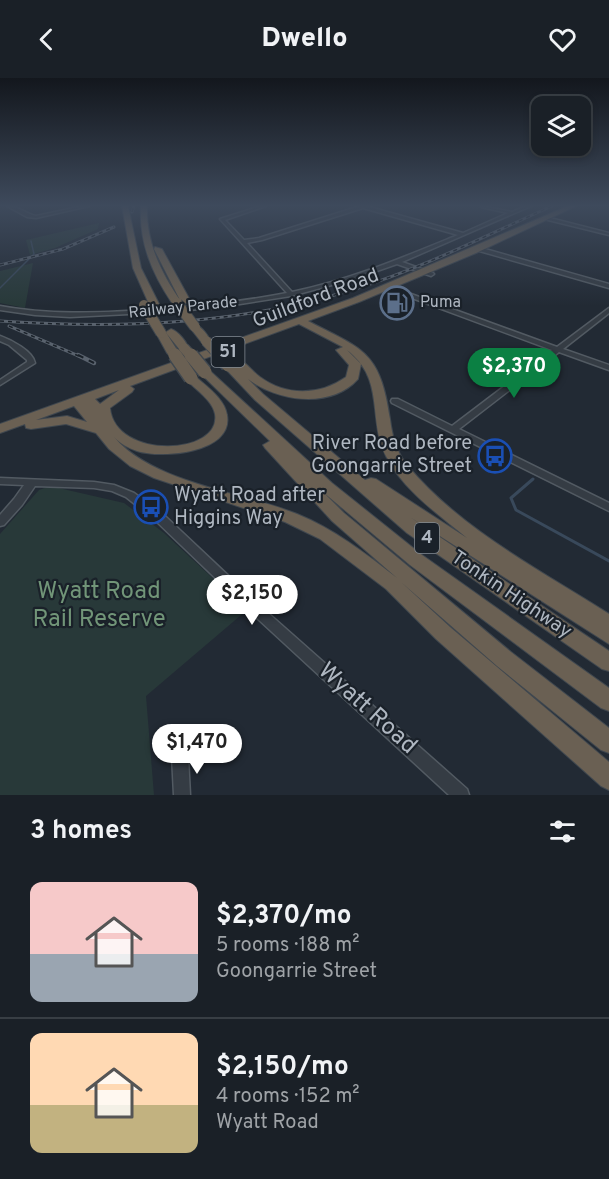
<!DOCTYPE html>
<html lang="en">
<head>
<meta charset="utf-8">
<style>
	body { margin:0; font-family:Overpass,sans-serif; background:#23282f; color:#f1f3f6; height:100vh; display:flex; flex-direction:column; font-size:22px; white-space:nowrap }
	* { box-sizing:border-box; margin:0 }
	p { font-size:20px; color:#9fa3a7 }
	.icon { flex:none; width:33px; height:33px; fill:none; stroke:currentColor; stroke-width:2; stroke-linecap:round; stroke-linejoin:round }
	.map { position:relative; height:717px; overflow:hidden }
	.drawer { display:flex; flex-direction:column; background:#1a2027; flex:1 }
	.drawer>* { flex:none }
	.buttons { position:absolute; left:531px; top:18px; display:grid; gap:12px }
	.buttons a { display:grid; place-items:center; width:60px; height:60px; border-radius:12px; background:#1a2027; box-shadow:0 3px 9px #0003,0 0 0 2px #383e44; font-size:30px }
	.price { position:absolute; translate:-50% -51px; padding:0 14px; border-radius:21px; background:#fff; color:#222; font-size:20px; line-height:39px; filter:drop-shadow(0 2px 3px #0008) }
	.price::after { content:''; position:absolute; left:50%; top:36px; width:18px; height:14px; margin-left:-9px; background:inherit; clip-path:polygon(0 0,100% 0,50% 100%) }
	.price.active { background:#0b8043; color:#fff }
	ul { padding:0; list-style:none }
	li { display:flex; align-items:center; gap:18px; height:150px; padding:0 30px }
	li+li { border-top:2px solid #383e44 }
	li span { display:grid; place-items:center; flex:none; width:168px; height:120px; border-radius:12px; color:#555 }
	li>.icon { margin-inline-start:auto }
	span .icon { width:72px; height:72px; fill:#fffc; stroke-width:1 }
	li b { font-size:26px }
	h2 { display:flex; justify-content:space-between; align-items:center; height:72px; padding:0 30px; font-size:26px }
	header { display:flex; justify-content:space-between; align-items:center; height:78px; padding:0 30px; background:#1a2027; font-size:27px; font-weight:800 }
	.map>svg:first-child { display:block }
</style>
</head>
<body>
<header><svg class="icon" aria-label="back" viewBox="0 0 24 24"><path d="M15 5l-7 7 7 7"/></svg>Dwello<svg class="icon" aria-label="heart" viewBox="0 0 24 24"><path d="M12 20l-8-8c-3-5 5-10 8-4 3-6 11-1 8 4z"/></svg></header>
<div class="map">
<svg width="609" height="717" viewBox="0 0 609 717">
	<rect width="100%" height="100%" fill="#222a34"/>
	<path fill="#283939" d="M99,145L98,151L55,170L30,177L26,162Z
		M33,185L25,230L0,225V193Z
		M50,408L124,425L164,455L247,532L146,618L154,717H0V456L39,412Z"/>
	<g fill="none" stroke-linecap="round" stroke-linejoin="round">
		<path stroke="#39495b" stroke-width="1.5" d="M0,210L34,176L31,163"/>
		<path stroke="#39495b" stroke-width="3" d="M533,401L511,420L516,432L609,483"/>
		<defs>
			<path id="minor" d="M7,128C17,127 26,136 36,138L83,128H89L36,140L27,139Z
				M261,128H266L225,142L244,162L259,160L360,128H366L463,155L508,135L481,129V128L512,134L526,128H531L402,184L433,195L434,196L431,198L397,186L354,201L291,218L221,229L168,234L70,239L35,237L0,232V228C49,237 97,235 146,232C193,229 240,224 287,215L220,141ZM363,130L458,157C404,179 350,202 292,214L247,165L262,162Z
				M546,139L609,155V157L544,141Z
				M478,169L609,206V210L476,172L475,171Z
				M385,208H389L557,269L609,230V235L563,271L609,287V292L559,274L459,351L609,425V433L392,325L391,323L392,321H398L452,348L552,272L385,210Z
				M0,258C11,262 33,273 35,285L0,307V302L27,284V282L9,267L0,263Z
				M0,400L94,404L114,407L134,415L165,438L267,534L467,711L469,717H449L259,542L157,444L126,419L112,413L94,410L35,408L22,427L4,447L0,448V437L14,421L24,407L0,406Z
				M180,670L185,673L188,678L190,717H174L172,678L175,673Z"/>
			<path id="highway" d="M122,128H128L141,190L159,226L157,228L149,226L133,190Z
				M141,128H147C146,165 161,195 182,225L180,227L172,225C152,195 139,165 141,128Z
				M568,128H576L476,175L359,224L308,243C364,272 380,273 390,341C392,357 396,374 407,387C460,451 540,492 609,536V566L410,439L609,573V593L602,591L407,455L255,322L222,287C226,284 233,280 238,281C246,284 253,294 260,299C286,318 319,318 346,299L349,287L336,272L343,269L299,246L130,308L134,311L132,314L110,330C115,382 222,378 215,336C212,321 194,311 185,300L191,296L195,298C206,308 225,321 227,337C234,375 162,381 137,373C128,370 121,366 114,359C153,405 242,414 297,436C334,451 365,475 397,500L332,443L265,370L263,367L270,363L199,294L201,292H209L332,405L422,477L609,610V633L601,630L410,487L323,414L344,435L511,574L609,650V675L601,672L497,588L401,504L450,549L609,684V712L601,708L436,561L386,511L320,461L285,444L154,400L130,388L109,371L96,355L66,346L31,351L26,350L25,346L0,355V346L353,220ZM347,272C386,302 367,340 386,378C402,411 439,437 467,460L376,401L371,400L365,402L263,316L248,301C278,324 331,331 358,301L361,286ZM119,312L100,326L95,321ZM74,328L87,344L67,338L36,342Z
				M155,169L162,171L191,224L189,226L181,224L154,171Z
				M195,246C201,248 211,260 210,265H202L191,251L190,249Z
				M171,251C178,253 189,266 188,272H180L167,256L166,254Z
				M161,252L165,253L179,275L177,277H169L167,275L156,255Z"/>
		</defs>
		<use href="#minor" stroke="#525a62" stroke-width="3"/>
		<use href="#highway" stroke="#3f474f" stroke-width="2"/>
		<use href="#minor" fill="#353c44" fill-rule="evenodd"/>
		<use href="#highway" fill="#6a6053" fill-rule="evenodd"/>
		<defs>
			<path id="rail-far1" d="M132,134L134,128
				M0,187L63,171L114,149
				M0,243C120,251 240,247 355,211C423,190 487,157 552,128
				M9,248L81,279"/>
			<path id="rail" d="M78,277L94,285"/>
		</defs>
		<use href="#rail-far1" stroke="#59626d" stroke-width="3"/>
		<use href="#rail" stroke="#59626d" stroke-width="4.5"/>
		<use href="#rail-far1" stroke="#1a2129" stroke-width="1.5" stroke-dasharray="4" stroke-linecap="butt"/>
		<use href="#rail" stroke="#1a2129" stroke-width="2" stroke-dasharray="6" stroke-linecap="butt"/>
		<defs>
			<path id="highway-bridge-far1" d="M177,225L195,249
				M144,227L161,255
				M206,263L221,279
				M184,270L192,279
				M173,275L176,279"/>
			<path id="highway-bridge" d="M175,277L191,300
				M191,277L205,294
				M219,277L228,287"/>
		</defs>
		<use href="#highway-bridge-far1" stroke="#3f474f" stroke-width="12" stroke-linecap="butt"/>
		<use href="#highway-bridge" stroke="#3f474f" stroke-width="16" stroke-linecap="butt"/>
		<use href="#highway-bridge-far1" stroke="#6a6053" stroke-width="10"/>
		<use href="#highway-bridge" stroke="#6a6053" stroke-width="13"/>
	</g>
	<linearGradient id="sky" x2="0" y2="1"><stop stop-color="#13171d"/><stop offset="0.56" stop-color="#3e4a5c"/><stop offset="1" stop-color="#3e4a5c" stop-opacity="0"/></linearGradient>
	<rect width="609" height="228" fill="url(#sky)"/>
	<defs>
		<symbol id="fuel-ring" viewBox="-11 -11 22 22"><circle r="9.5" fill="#1a2129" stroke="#5c6f8a" stroke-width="1.5"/><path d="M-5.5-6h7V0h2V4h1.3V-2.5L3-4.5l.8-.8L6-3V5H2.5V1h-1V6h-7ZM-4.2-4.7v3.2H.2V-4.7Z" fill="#5c6f8a"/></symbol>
		<symbol id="bus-ring" viewBox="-11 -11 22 22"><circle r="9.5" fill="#1a2129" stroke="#1a4fb4" stroke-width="1.5"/><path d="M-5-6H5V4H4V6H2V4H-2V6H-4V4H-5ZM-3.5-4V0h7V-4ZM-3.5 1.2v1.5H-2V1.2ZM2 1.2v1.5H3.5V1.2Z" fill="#1a4fb4"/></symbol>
	</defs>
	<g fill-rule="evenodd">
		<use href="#fuel-ring" x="378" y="206" width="38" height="38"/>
		<use href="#bus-ring" x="476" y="359" width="38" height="38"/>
		<use href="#bus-ring" x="132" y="410" width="38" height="38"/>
	</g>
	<g text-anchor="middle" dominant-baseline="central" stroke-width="4.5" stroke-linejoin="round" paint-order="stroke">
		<g font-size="16" fill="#afb7c1" stroke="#1a2129" text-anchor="start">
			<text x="420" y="225">Puma</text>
		</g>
		<g font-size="16" fill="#afb7c1" stroke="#1a2129">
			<text transform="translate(183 230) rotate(-6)">Railway Parade</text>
		</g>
		<g fill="#1a2129" stroke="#828a93" stroke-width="1.5">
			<rect x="211.5" y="259" width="33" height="30" rx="4.5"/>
			<rect x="415" y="445" width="24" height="30" rx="4.5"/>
		</g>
		<g font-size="18" font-weight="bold" fill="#afb7c1">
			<text x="228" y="274">51</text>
			<text x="427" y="460">4</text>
		</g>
		<g font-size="20" fill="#afb7c1" stroke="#1a2129">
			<text transform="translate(316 221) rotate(-21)">Guildford Road</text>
			<text transform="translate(511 517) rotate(34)">Tonkin Highway</text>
		</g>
		<g font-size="20" fill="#afb7c1" stroke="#1a2129" text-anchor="end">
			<text x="472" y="366">River Road before<tspan x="472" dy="23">Goongarrie Street</tspan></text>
			<text x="174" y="418" text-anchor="start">Wyatt Road after<tspan x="174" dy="23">Higgins Way</tspan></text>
		</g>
		<g font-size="24" fill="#719578" stroke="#1a2129">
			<text x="99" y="514">Wyatt Road<tspan x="99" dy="28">Rail Reserve</tspan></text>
		</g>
		<g font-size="24" fill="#afb7c1" stroke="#1a2129">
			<text transform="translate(367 631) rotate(42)">Wyatt Road</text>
		</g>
	</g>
</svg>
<div class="buttons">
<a><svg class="icon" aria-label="layers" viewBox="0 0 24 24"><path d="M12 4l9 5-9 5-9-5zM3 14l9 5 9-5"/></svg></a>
</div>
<b class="price active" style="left:514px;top:321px">$2,370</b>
<b class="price" style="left:252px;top:548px">$2,150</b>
<b class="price" style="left:197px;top:697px">$1,470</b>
</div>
<section class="drawer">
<h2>3 homes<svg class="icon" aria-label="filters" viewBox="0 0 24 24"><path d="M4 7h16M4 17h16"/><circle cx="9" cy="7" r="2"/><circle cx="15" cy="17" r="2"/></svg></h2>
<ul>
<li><span style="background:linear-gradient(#f6c9c9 60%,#9aa5b1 0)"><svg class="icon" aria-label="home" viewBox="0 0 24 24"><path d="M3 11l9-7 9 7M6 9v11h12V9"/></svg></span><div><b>$2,370/mo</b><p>5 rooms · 188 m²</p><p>Goongarrie Street</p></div></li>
<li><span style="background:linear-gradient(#ffd9b3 60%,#c2b280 0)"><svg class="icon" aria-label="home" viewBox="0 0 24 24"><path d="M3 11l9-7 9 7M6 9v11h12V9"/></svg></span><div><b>$2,150/mo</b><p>4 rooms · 152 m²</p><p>Wyatt Road</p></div></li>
</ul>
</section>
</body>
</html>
